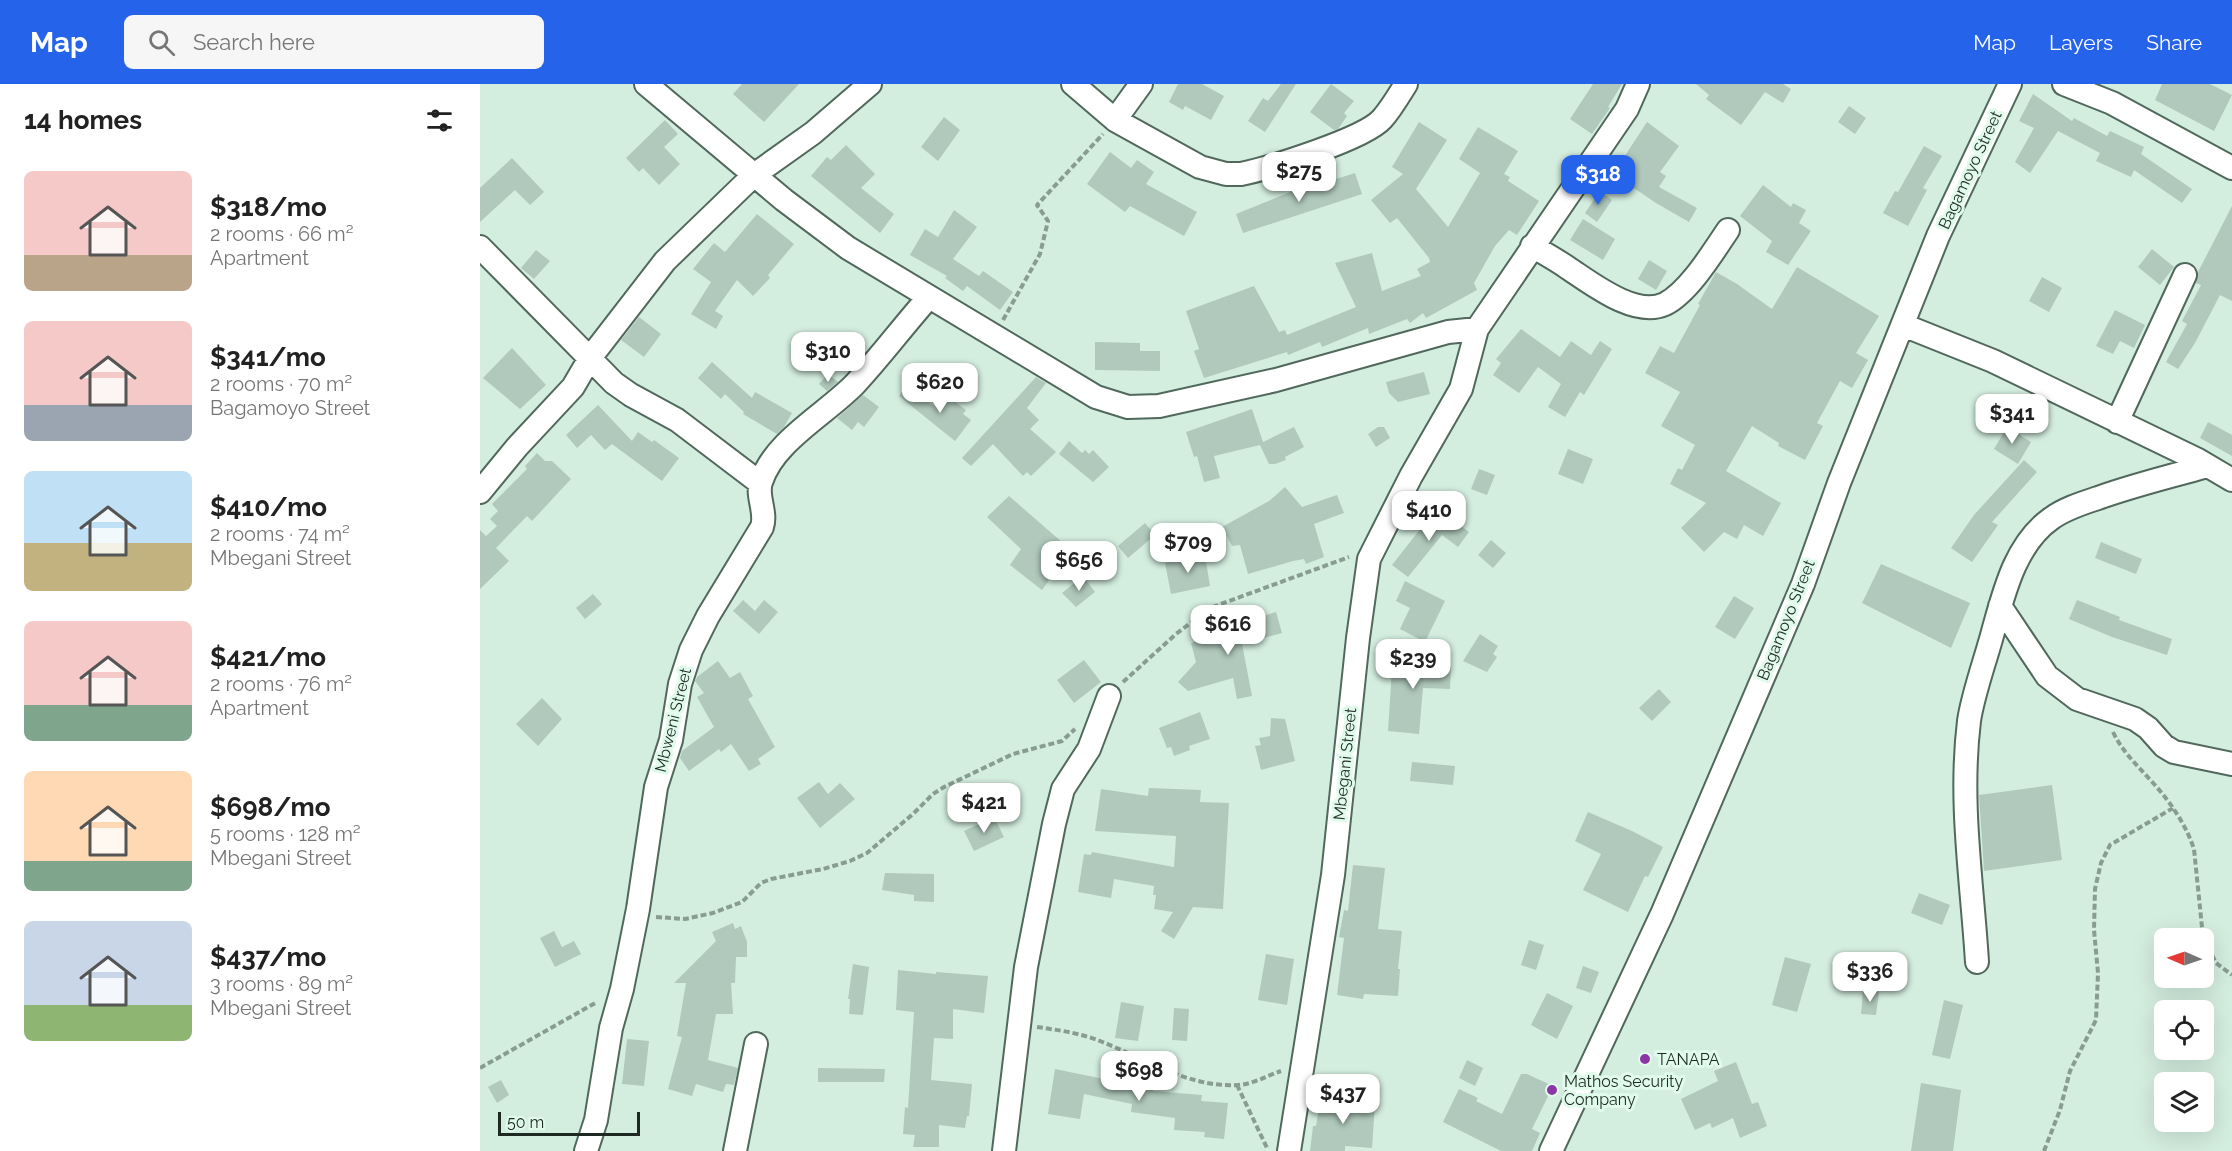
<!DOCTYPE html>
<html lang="en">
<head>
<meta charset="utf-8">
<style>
	body { margin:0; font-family:Raleway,sans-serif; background:#f6f6f6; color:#222; height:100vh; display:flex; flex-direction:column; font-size:22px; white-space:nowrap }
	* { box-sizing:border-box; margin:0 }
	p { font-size:20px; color:#767676 }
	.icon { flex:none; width:33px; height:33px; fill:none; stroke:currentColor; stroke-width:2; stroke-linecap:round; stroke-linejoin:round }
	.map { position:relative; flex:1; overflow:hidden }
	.details { display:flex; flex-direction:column; background:#fff; width:480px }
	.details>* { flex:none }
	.needle { width:39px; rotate:272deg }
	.tools { position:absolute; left:1674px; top:844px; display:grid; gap:12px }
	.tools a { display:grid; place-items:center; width:60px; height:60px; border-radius:9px; background:#fff; box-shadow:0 6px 24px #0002; font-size:30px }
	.scale { position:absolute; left:18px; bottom:15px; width:142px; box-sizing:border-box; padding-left:6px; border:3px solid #1f2924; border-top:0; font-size:16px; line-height:21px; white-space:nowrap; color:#1f2924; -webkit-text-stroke:4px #e0fbec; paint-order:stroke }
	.price { position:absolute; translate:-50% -51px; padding:0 14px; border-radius:12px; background:#fff; color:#222; font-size:20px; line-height:39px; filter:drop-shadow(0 2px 3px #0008) }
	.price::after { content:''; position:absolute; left:50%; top:36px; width:18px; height:14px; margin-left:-9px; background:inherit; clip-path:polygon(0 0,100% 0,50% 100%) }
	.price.selected { background:#2563eb; color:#fff }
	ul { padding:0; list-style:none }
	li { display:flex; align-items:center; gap:18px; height:150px; padding:0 24px }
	li span { display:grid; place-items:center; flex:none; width:168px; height:120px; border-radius:9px; color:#555 }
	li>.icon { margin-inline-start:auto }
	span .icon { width:72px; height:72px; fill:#fffc; stroke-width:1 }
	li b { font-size:26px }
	h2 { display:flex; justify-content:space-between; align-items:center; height:72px; padding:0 24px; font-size:26px }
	header { display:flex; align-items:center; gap:36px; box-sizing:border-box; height:84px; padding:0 30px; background:#2563eb; color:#fff }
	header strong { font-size:28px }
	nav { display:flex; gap:33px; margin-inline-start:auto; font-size:21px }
	.search { width:420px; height:54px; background:#f6f6f6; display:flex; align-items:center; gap:15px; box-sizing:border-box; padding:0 21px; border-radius:9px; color:#767676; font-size:22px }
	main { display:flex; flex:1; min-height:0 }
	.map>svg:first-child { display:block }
</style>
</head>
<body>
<header>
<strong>Map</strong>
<div class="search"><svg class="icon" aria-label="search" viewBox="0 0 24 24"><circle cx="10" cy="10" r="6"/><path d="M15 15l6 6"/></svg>Search here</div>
<nav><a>Map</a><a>Layers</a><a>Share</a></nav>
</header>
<main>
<section class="details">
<h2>14 homes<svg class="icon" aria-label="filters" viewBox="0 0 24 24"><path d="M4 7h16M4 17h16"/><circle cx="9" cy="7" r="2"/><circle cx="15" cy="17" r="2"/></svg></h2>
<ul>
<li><span style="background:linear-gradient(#f6c9c9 70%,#b9a48a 0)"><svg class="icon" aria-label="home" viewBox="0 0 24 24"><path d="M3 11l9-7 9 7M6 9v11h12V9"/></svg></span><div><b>$318/mo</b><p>2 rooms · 66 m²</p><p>Apartment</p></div></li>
<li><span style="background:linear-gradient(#f6c9c9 70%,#9aa5b1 0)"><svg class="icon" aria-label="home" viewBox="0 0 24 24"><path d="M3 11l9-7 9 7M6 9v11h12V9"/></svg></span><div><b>$341/mo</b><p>2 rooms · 70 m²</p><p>Bagamoyo Street</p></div></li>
<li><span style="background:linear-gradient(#bfe0f5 60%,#c2b280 0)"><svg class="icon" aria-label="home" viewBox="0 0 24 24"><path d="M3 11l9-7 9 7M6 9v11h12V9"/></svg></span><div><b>$410/mo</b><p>2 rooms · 74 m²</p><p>Mbegani Street</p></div></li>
<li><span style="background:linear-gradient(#f6c9c9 70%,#7fa58c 0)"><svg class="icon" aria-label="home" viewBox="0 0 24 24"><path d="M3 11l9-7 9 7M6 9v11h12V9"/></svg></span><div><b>$421/mo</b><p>2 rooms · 76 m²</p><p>Apartment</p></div></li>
<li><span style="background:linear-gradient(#ffd9b3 75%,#7fa58c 0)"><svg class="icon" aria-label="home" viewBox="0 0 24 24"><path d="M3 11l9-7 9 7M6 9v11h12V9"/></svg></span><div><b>$698/mo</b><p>5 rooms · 128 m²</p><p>Mbegani Street</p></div></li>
<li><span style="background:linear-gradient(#c9d6e8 70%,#8fb573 0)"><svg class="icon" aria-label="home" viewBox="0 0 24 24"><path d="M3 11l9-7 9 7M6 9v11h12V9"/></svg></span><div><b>$437/mo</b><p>3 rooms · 89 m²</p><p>Mbegani Street</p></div></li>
</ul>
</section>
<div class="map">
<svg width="1752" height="1067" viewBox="0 0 1752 1067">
	<rect width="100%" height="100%" fill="#d3eddf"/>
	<path fill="#b0c9bc" d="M262,0H319L284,38L253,10Z
		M698,0H722L744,12L731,36L705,22L703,26L689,18Z
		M801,0H816L785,48L768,37L783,14L788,17Z
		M851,0L874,17L864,29L867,32L858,45L854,46L830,28Z
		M1113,0H1142L1128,23L1130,24L1112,50L1090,35Z
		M1216,0H1303L1311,5L1303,19L1285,8L1261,41L1226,15L1229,11Z
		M1682,0H1730L1752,11L1734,47L1675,16Z
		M1553,10L1592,37L1594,34L1627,52L1630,47L1664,63L1661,70L1712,105L1702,119L1654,86L1651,93L1616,77L1620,69L1578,47L1550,89L1535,78L1554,44L1539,37Z
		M1369,22L1386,34L1375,50L1358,38Z
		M464,33L480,46L458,77L441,63Z
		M185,36L198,50L184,63L200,80L179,101L163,84L159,88L146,74Z
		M939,38L967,56L936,105L968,143L1000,89L979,75L998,43L1038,67L1024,90L1030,93L1028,97L1059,117L1037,151L1029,146L1015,162L994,199L997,206L946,234L943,229L930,239L927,235L889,250L888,244L842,263L840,258L808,271L807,268L724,294L714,267L719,265L706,227L774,202L799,248L805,246L807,251L876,223L855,179L892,169L902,207L941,192L937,185L950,178L949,174L917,134L910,139L891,116L923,90L912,83Z
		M1167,38L1199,62L1180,88L1186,92L1179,103L1217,124L1209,138L1176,119L1133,90Z
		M366,61L395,90L381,104L414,130L400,149L331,92L347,73L351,76Z
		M1444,62L1462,72L1443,104L1447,106L1428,142L1403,129L1415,107L1418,108Z
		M630,68L651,84L657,76L674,88L666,100L717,128L704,152L650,122L645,128L607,100Z
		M32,74L64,108L50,121L35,106L0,138V104Z
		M875,89L882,110L763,149L756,130L830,100L831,103Z
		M1283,101L1311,123L1313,119L1326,126L1319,139L1331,147L1308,181L1286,168L1292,157L1260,132Z
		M1120,107L1132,116L1117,138L1105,129Z
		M1752,122V217L1740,211L1715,259L1698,285L1686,278L1707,240L1702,237L1721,201L1716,199L1718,188Z
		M474,126L497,143L473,175L499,192L503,187L533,208L520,226L487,202L483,207L465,194L467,192L430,171L445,145L458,153Z
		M277,130L314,160L288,191L290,194L273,212L257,196L235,227L243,232L236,245L211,230L231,198L213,185L234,159L245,168Z
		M1103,135L1135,155L1123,176L1090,156Z
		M1672,165L1694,183L1680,201L1658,183Z
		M56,166L70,177L54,195L41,184Z
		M1169,176L1187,187L1176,206L1158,195Z
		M1317,183L1399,232L1376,269L1388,276L1372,304L1360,297L1337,339L1343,342L1325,376L1298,362L1299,359L1272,342L1246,387L1301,419L1283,452L1264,441L1257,455L1244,448L1224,468L1201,444L1226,419L1190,400L1198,384L1202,386L1215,361L1181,342L1200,308L1165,289L1180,262L1194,269L1220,221L1218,220L1236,188L1257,200L1292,225Z
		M1562,193L1582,204L1569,228L1549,217Z
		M1635,226L1665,241L1654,264L1640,257L1633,270L1616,262Z
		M159,233L181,250L164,273L141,256Z
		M1041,245L1080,273L1091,257L1111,271L1120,257L1132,265L1104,311L1100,308L1085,333L1068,323L1081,300L1058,283L1039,309L1013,291L1021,279L1016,275Z
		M615,258L660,259V267H680V287L615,286Z
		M32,264L66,301L40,325L3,294Z
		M232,278L272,314L275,308L312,329L304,343L297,350L263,330L264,328L245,310L241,315L218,294Z
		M944,288L950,310L918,318L909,309L906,298Z
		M348,290L358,298L347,307L339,300Z
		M556,293L566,299L547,324L559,336L550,345L576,368L551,392L547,388L543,392L513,360L491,382L482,374Z
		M425,303L459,325L469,313L486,326L483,330L491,336L475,357L419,312Z
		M383,311L399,323L384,343L378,338L372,346L357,334Z
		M118,321L152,357L158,348L172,358L174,356L199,374L182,397L132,360L125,366L111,351L97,364L86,351Z
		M772,325L783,358L814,343L824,363L805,373L806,376L795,380H789L780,361L734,372L740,394L724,398L717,372L714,373L706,348Z
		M1728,338L1752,351V372L1720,354Z
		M898,343H904L910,354L896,363L888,350Z
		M1527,343L1551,358L1538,380L1514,365Z
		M589,357L602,369L605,366L609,370L613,366L629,383L613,398L579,370Z
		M1088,365L1113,375L1103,400L1078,390Z
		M57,369L65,377H72L91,395L52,437L47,432L16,464L29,477L0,505V446L6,452L17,442L10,435L18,427L12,420L47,385L45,382Z
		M1544,376L1557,388L1512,438L1518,441L1492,478L1471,464L1494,431Z
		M999,385L1015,391L1007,411L991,405Z
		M805,403L822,423L857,411L864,429L834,440L844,473L826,480L824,475L813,477L768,490L760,461L752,462L742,443L789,417Z
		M529,412L591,466L562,506L530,481L541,465L507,433Z
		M961,427L989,448L978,463L962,451L928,493L912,481L941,444L946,448Z
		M665,439L675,451L648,474L638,462Z
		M1011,456L1026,469L1013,484L998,471Z
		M1621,458L1662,475L1656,490L1615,474Z
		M725,471L730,502L691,510L685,479Z
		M1401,480L1490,519L1471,564L1382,519Z
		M603,492L615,508L596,523L582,509Z
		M925,497L965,517L945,558L920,545L930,524L916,517Z
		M113,510L122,520L105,535L96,524Z
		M1254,512L1274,524L1255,555L1235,543Z
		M263,516L275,527L284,516L298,528L279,550L253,527Z
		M1597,516L1640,533L1639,536L1692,555L1687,571L1632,553L1589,535Z
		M796,528L802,549L762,560L772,612L757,615L753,594L708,607L698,598L716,578L711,559L765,543L764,537Z
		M1000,550L1018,562L1013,570L1017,573L1007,588L983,577Z
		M913,569L944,571L943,578L954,579V581L971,582L970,605L943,604L939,650L908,647Z
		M604,576L621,598L594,619L577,596Z
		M238,577L250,594L260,588L273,612L268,615L295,663L278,675L281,680L269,687L251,660L241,668L239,665L209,687L200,674L202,667L234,643L217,613L224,609L215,597L217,593Z
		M1179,605L1191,618L1172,637L1159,624Z
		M62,614L82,635L58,662L36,640Z
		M720,628L730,655L709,662L710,666L694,672L691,663L687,664L679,644Z
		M791,634L805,635L815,677L781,686L775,662L781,661L779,654L790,652Z
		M932,678L975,682L973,701L930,697Z
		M339,698L348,710L360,699L375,715L340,744L317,714Z
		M1572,701L1582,776L1504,787L1499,711Z
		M669,704L721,706L720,718L749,719L743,825L713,823L694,855L681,847L693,828L674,825L676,811H673L674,802L634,795L631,814L598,808L604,770L611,771L612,768L694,783L696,752L615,747L621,705L668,712Z
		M1108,728L1152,747L1183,763L1168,793L1165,792L1148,828L1103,806L1121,770L1095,757Z
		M514,733L524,753L494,767L484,747Z
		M873,781L905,784L898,845L922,847L918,885H920L918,912L884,910L883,915L857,911L864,854L859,853L864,826L868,827Z
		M405,789L454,790V818L434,817V811L402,806Z
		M1439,809L1470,821L1462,841L1431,829Z
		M253,839L255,845L261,842L267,858V873H256L255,899H251L253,930H236L228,976L258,984L254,1001L246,1000L243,1008L216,1000L212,1012L188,1005L202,953L197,952L206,899H194L236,857L232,848Z
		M74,847L82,863L94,857L101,870L75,883L60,854Z
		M1049,856L1064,861L1056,886L1041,881Z
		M786,870L814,875L807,921L778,916Z
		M1305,873L1331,880L1317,928L1292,921Z
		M373,880L389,883L383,931L369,930L370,915H368Z
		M1103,882L1119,888L1111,909L1096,904Z
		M418,886L456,890V888L508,892L504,929L473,925V955L454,954L451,996L492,1000L489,1032H487L485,1044L459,1041V1063H433L435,1051L423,1050L425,1023L428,1024L434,928L416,926Z
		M1383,906L1399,908L1396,931L1381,930Z
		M1067,909L1093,922L1077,955L1051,941Z
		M1464,916L1483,921L1470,975L1452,971Z
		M641,918L664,922L658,957L635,954Z
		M694,924L709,925L707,957L692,956Z
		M147,955L169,957L164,1002L142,1000Z
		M987,976L1003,984L995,1002L979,994Z
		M1256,978L1272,1020L1278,1018L1287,1042L1260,1054L1253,1034L1232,1044L1230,1039L1215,1046L1201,1015L1238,997L1234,987Z
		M338,984L405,985L404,998H338Z
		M575,985L648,1000V996L674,1000L673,1007L722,1011L721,1017L748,1019L744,1055L724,1053L725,1048L694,1046L695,1034L651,1028L652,1020L604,1010L600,1035L568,1030Z
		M1041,990H1047L1073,1002L1052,1045L1060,1049L1052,1067H1021L963,1038L979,1005L998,1014L996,1017L1022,1030Z
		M21,996L29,1011L17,1019L8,1003Z
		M1441,999L1481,1006L1473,1067H1431Z
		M841,1012L895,1020L892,1064L865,1062V1067H830L833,1042H836Z"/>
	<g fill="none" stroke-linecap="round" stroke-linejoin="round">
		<defs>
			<path id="street" d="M166,0L304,116L368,164L616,313L648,323L679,322L796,296L968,248L997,245L1147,25L1158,0
				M593,0L635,36L720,83L746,90H761C790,84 884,55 902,35C911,25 919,11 926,0
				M1584,0L1632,19L1752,84
				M635,36L661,0
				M1052,162C1064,169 1077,176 1088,184C1111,199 1155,234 1185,220C1209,208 1233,168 1248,146
				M0,163L134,299L151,311L197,336L280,399
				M1423,241L1513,277L1718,376L1752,396
				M1637,338L1705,191
				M0,408L37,363L93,303L110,274L185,177L274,91L333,49L390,0
				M1520,522L1567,592L1597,615L1655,635L1668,644L1684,662L1694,668L1752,680
				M1497,878C1492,797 1479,718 1489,637C1493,609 1507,572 1514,544C1525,504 1537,458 1572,434C1586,424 1603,419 1618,414C1654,401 1691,392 1728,382
				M106,1067L116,1036L131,944L142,905L158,825L176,703L191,656L200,600L211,566L228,532L282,443C287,428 276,412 281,398C294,357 346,330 375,300C401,272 424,241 449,213
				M255,1067L276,960
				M524,1067L546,883L574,740L583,705L609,665L629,612
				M809,1067L853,791L878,554L889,475L931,392L981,305L997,245
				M1071,1067L1182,830L1323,500L1359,399L1458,152L1530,0"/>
		</defs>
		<use href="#street" stroke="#51685c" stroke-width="26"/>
		<path stroke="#899c92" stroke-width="4" stroke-dasharray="6 3" stroke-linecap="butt" d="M523,236L560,170L568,137L557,121L623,50
			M643,598L696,550L730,524L869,473
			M1633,648C1643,669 1659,683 1674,700C1691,719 1706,741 1714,765L1723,853L1736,879L1752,891
			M176,833L205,835L233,829L262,818L281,799L291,795L343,785L370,777L387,769L433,730L453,710L464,703L533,670L582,657L595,645
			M557,943C578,946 600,949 620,957C664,974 708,1004 758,1001C774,1000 786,992 801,987
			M0,984L117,918
			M757,1001L788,1066
			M1564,1067L1580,1026L1590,987L1616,936L1618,889L1614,846L1615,805L1621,779L1630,761L1693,724"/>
		<use href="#street" stroke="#fff" stroke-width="22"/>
	</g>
	<g fill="#8a36a5" stroke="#e0fbec" stroke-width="2">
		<circle cx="1165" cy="975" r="6"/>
		<circle cx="1072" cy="1006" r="6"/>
	</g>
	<g text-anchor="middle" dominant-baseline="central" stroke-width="6" stroke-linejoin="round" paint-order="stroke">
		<g font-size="16" fill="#1f2924" stroke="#e0fbec">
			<text transform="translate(1490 86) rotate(-65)">Bagamoyo Street</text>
			<text transform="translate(1306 536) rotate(-68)">Bagamoyo Street</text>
			<text transform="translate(193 636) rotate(-76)">Mbweni Street</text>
			<text transform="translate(865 680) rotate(-84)">Mbegani Street</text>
		</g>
		<g font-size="16" fill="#1f2924" stroke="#e0fbec" text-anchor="start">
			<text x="1177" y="975">TANAPA</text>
			<text x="1084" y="997">Mathos Security<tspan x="1084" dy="18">Company</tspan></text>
		</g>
	</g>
</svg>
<div class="tools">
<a><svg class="needle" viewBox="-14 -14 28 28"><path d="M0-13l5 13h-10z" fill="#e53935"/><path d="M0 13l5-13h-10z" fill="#767676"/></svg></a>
<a><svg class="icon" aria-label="locate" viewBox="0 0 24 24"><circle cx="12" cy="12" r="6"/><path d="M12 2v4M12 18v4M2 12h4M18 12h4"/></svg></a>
<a><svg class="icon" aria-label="layers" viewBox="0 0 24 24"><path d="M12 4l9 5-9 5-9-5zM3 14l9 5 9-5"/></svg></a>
</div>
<div class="scale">50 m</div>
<b class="price" style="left:819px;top:119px">$275</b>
<b class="price selected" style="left:1118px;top:122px">$318</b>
<b class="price" style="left:348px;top:299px">$310</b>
<b class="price" style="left:460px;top:330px">$620</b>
<b class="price" style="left:1532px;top:361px">$341</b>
<b class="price" style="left:949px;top:458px">$410</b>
<b class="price" style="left:708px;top:490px">$709</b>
<b class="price" style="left:599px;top:508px">$656</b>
<b class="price" style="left:748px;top:572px">$616</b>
<b class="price" style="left:933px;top:606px">$239</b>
<b class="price" style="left:504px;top:750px">$421</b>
<b class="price" style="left:1390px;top:919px">$336</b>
<b class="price" style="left:659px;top:1018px">$698</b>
<b class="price" style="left:863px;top:1041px">$437</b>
</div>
</main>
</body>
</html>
